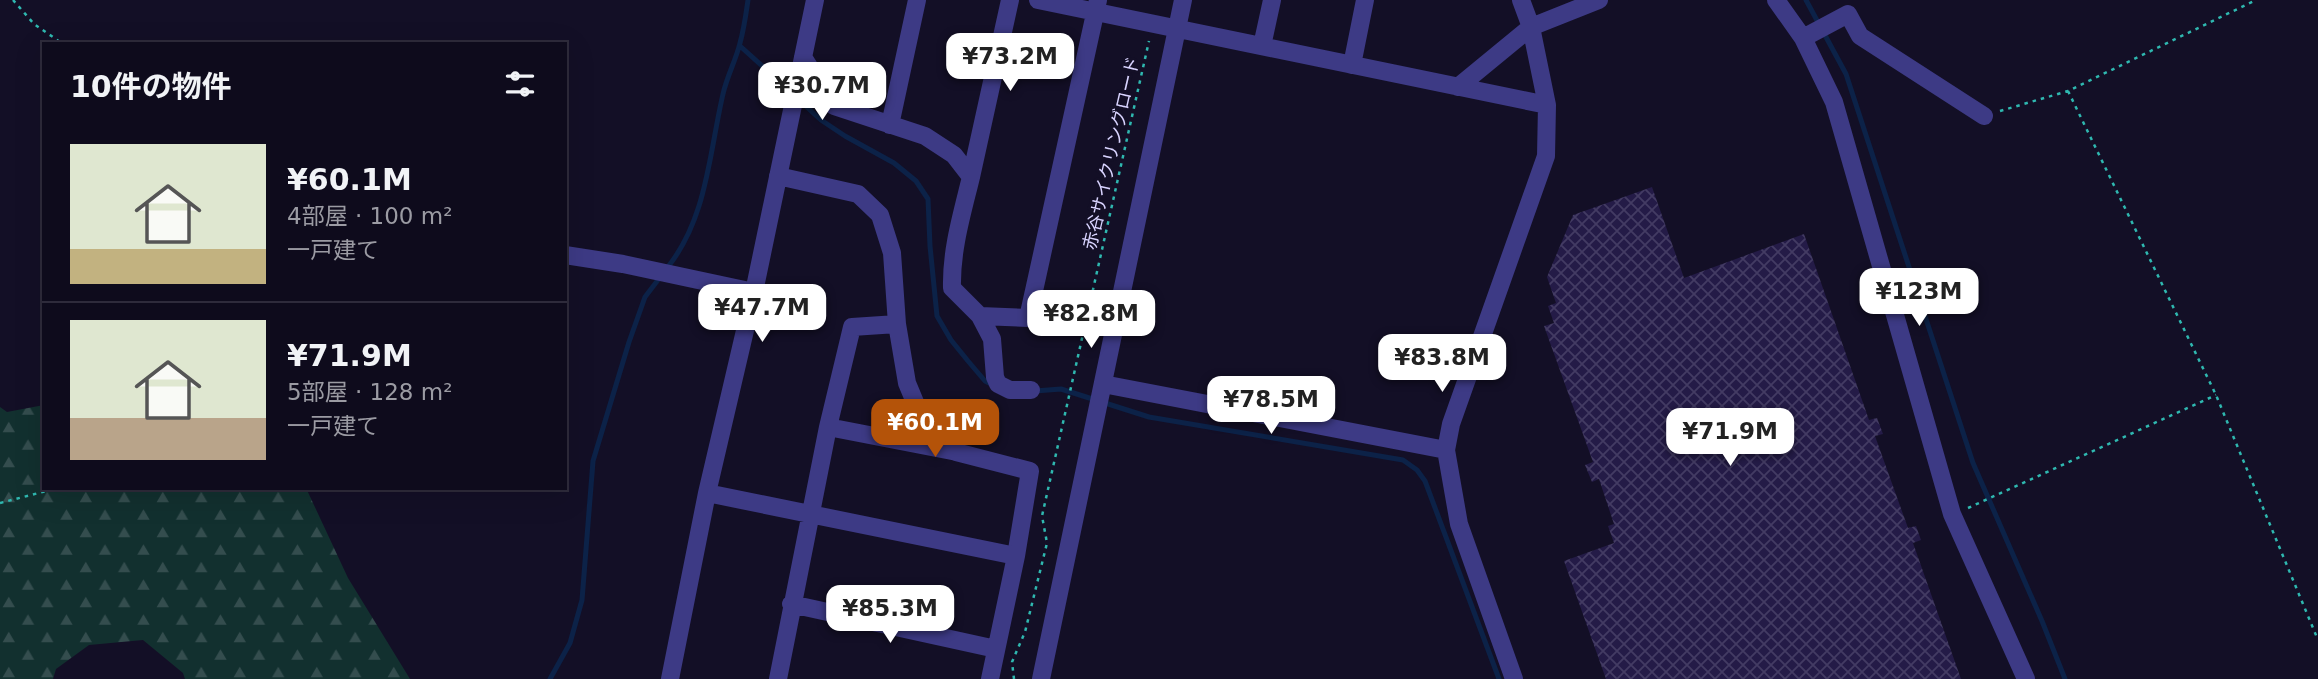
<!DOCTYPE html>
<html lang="ja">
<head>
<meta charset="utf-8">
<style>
	body { margin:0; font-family:"DejaVu Sans","Noto Sans JP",sans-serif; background:#1c1929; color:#f1f3f6; height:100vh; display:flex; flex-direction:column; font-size:26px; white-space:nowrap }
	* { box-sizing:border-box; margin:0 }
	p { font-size:23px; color:#9b9ba3 }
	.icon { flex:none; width:38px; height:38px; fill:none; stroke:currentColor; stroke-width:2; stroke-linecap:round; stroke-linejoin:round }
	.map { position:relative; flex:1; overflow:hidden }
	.sheet { position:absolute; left:42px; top:42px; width:525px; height:448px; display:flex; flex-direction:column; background:#0e0b1c; border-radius:0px; box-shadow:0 7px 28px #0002,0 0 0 2px #2e2b3b }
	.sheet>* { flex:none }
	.price { position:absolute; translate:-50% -60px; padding:0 16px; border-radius:14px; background:#fff; color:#222; font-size:23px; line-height:46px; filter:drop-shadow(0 2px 4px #0008) }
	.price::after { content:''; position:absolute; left:50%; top:42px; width:21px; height:16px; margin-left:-10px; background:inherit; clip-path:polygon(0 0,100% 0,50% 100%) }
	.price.selected { background:#b45309; color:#fff }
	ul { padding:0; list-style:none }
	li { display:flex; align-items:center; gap:21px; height:175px; padding:0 28px }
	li+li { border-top:2px solid #2e2b3b }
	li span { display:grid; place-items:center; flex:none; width:196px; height:140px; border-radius:0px; color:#555 }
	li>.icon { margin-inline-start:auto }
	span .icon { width:84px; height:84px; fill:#fffc; stroke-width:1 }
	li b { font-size:30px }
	h2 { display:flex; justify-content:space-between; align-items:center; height:84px; padding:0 28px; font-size:30px }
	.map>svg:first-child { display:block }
</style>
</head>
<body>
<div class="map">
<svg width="2318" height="679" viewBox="0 0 2318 679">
	<defs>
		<pattern id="forest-firs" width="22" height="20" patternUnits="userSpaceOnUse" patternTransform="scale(1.75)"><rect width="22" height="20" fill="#12302f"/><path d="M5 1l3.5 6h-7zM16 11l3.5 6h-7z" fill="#344d4e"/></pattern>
		<pattern id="building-cross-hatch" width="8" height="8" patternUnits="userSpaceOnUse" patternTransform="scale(1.75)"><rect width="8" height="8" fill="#241b47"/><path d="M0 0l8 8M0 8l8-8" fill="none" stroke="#433b63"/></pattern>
	</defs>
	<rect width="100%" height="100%" fill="#130f26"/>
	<path fill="url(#forest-firs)" d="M44,405V488H306L348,578L410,679H185L183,673L143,640L89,645L56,669L53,679H0V407L7,412Z"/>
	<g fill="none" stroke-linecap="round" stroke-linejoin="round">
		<path stroke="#0c2248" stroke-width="5" d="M1806,0L1846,74L1973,463L2042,621L2065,679
			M740,46L792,93
			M799,100L821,120L845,136L894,163L916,181L928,199L930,246L937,316L951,340L968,361L985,381L993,385
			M667,268C707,219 709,154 723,94C727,76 736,60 740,43C744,29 746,14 748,0
			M1035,391L1061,389L1149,417L1403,460L1417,470L1425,481L1499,679
			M550,679L570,643L582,600L593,461L629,342L645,297L661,276"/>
	</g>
	<path fill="url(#building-cross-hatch)" d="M1652,187L1684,278L1804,234L1869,420L1877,418L1883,434L1875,436L1908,528L1916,526L1921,540L1913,543L1961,679H1606L1564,561L1614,543L1608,526L1614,524L1599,479L1592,482L1585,465L1593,462L1544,326L1554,323L1548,306L1556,303L1547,277L1573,215Z"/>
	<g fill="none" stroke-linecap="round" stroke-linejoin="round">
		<path stroke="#2fb8b0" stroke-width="2.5" stroke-dasharray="3.5 5" stroke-linecap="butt" d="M13,0L34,24L63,44
			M2068,91L2216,395L2318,640
			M2000,111L2068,91L2256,0
			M0,503L58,488
			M1968,508L2216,395
			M1014,679L1012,662L1025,632L1047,543L1042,516L1149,41"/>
		<path stroke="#3d3a85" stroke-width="18" d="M1038,0L1547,105
			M1776,0L1803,38L1834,102L1952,514L2026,679
			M1803,38L1848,14L1860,36L1984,116
			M1262,46L1272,0
			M803,57L834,106L925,136L954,155L971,177C962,214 951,250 952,288L980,316L1028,318L1098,0
			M1352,65L1365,0
			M1458,87L1531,27L1599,0
			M890,125L917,0
			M778,176L858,194L880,215L892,253L897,324L907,383L924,424L956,452L1030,471L1016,556L990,679
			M971,177L1010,0
			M565,255L623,264L754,292
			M980,316L992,339L995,377L998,384L1010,390H1031
			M1103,384L1446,450
			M828,427L952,451
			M707,493L1016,556
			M791,604L996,649
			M670,679L707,493L754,292L815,0
			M778,679L828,427L852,327L897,324
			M1041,679L1183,0
			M1514,679L1459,524L1446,450L1451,424L1546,156L1547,105L1531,27L1521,0"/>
	</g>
	<g text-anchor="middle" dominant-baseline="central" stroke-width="6" stroke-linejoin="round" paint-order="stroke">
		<g font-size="18" fill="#d9d4ff" stroke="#130f26">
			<text transform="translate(1111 153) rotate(-77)">赤谷サイクリングロード</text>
		</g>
	</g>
</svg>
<b class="price" style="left:1010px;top:93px">¥73.2M</b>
<b class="price" style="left:822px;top:122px">¥30.7M</b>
<b class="price" style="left:1919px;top:328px">¥123M</b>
<b class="price" style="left:762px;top:344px">¥47.7M</b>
<b class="price" style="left:1091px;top:350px">¥82.8M</b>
<b class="price" style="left:1442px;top:394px">¥83.8M</b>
<b class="price" style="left:1271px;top:436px">¥78.5M</b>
<b class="price selected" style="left:935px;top:459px">¥60.1M</b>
<b class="price" style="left:1730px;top:468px">¥71.9M</b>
<b class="price" style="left:890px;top:645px">¥85.3M</b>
<section class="sheet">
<h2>10件の物件<svg class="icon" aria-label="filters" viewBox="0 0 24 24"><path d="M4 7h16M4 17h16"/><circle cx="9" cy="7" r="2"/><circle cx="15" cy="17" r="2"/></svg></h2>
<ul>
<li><span style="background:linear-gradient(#dfe7d0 75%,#c2b280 0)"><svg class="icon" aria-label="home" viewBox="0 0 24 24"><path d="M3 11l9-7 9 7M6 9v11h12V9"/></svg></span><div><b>¥60.1M</b><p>4部屋 · 100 m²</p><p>一戸建て</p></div></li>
<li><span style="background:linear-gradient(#dfe7d0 70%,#b9a48a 0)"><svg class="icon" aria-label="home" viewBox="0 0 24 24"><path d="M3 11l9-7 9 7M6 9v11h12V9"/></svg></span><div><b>¥71.9M</b><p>5部屋 · 128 m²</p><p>一戸建て</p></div></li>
</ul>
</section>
</div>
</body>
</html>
